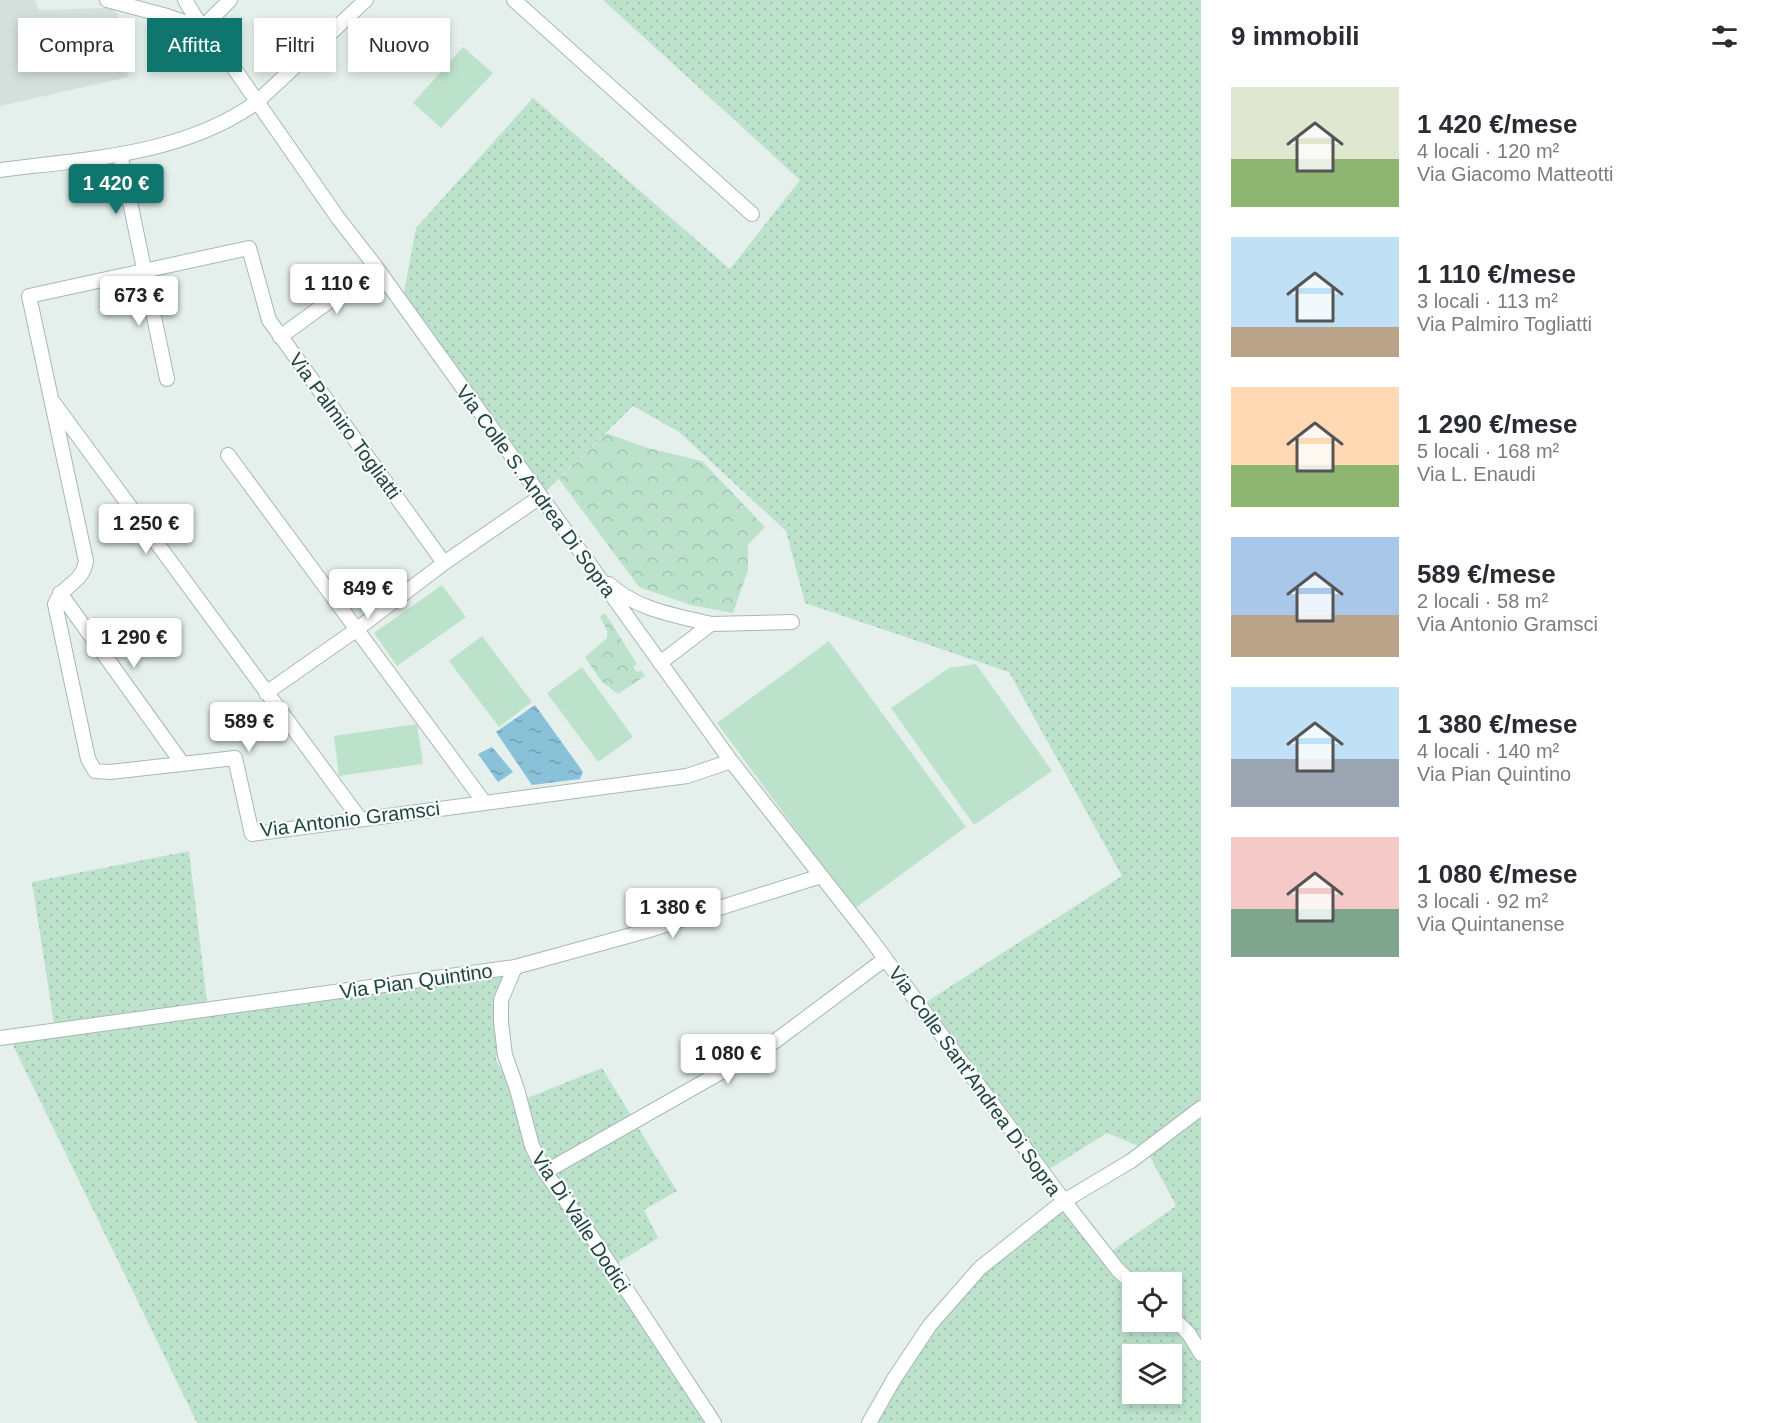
<!DOCTYPE html>
<html lang="it">
<head>
<meta charset="utf-8">
<style>
	body { margin:0; font-family:Helvetica,sans-serif; background:#f7f7f7; color:#2b2b33; height:100vh; display:flex; flex-direction:column; font-size:22px; white-space:nowrap }
	* { box-sizing:border-box; margin:0 }
	p { font-size:20px; color:#7c7c81 }
	.icon { flex:none; width:33px; height:33px; fill:none; stroke:currentColor; stroke-width:2; stroke-linecap:round; stroke-linejoin:round }
	.map { position:relative; flex:1; overflow:hidden }
	.side { display:flex; flex-direction:column; background:#fff; width:570px }
	.side>* { flex:none }
	.top-card { position:absolute; left:18px; top:18px; width:570px; height:54px; display:flex; gap:12px }
	.controls { position:absolute; left:1122px; top:1272px; display:grid; gap:12px }
	.controls a { display:grid; place-items:center; width:60px; height:60px; border-radius:0px; background:#fff; box-shadow:0 3px 9px #0003; font-size:30px }
	.price { position:absolute; translate:-50% -51px; padding:0 14px; border-radius:6px; background:#fff; color:#222; font-size:20px; line-height:39px; filter:drop-shadow(0 2px 3px #0008) }
	.price::after { content:''; position:absolute; left:50%; top:36px; width:18px; height:14px; margin-left:-9px; background:inherit; clip-path:polygon(0 0,100% 0,50% 100%) }
	.price.current { background:#0f766e; color:#fff }
	ul { padding:0; list-style:none }
	li { display:flex; align-items:center; gap:18px; height:150px; padding:0 30px }
	li span { display:grid; place-items:center; flex:none; width:168px; height:120px; border-radius:0px; color:#555 }
	li>.icon { margin-inline-start:auto }
	span .icon { width:72px; height:72px; fill:#fffc; stroke-width:1 }
	li b { font-size:26px }
	h2 { display:flex; justify-content:space-between; align-items:center; height:72px; padding:0 30px; font-size:26px }
	.pill { padding:0 21px; border-radius:0px; background:#fff; box-shadow:0 3px 9px #0003; font-size:21px; line-height:54px }
	.pill.current { background:#0f766e; color:#fff }
	main { display:flex; flex:1; min-height:0 }
	.map>svg:first-child { display:block }
</style>
</head>
<body>
<main>
<div class="map">
<svg width="1201" height="1423" viewBox="0 0 1201 1423">
	<defs>
		<pattern id="grass-dots" width="8" height="8" patternUnits="userSpaceOnUse" patternTransform="scale(1.5)"><rect width="8" height="8" fill="#bde2cc"/><path d="M2 2h.1M6 6h.1" fill="none" stroke="#a2c3b0" stroke-width="1.8" stroke-linecap="round"/></pattern>
		<pattern id="park-crowns" width="20" height="18" patternUnits="userSpaceOnUse" patternTransform="scale(1.5)"><rect width="20" height="18" fill="#bde2cc"/><path d="M2 6a3 3 0 1 1 6 0M12 15a3 3 0 1 1 6 0" fill="none" stroke="#a2c3b0"/></pattern>
		<pattern id="water-ripples" width="26" height="14" patternUnits="userSpaceOnUse" patternTransform="scale(1.5)"><rect width="26" height="14" fill="#89c1d9"/><path d="M2 4q2-2 4 0t4 0M15 11q2-2 4 0t4 0" fill="none" stroke="#709eb1"/></pattern>
	</defs>
	<rect width="100%" height="100%" fill="#e5f0ec"/>
	<path fill="#d3e0dc" d="M0,0H35L39,10L110,8L118,14L128,77L0,106Z"/>
	<path fill="url(#grass-dots)" fill-rule="evenodd" d="M603,0H1201V1423H871L930,1325L1010,1243L1064,1201L1106,1255L1176,1206L1146,1149L1107,1133L1043,1173L920,1006L1122,876L1009,672L805,603L786,531L679,432L633,406L540,497L402,303L416,228L533,98L730,269L800,180ZM1132,1282H1172V1322H1132ZM1132,1354H1172V1394H1132Z
		M189,851L208,1010L515,967L501,1022L496,1060L520,1101L602,1068L677,1191L644,1210L658,1238L611,1267L714,1423H197L8,1035L55,1030L32,882Z"/>
	<path fill="url(#park-crowns)" d="M606,433L648,448L702,461L765,527L748,545V570L733,613L691,605L639,587L559,479Z
		M605,613L637,664L633,667L637,672L641,670L645,676L618,694L601,681L585,657L607,638V630L600,617Z"/>
	<path fill="#bde2cc" d="M463,47L493,73L441,128L413,103Z
		M442,585L466,617L397,666L374,633Z
		M482,636L532,702L499,727L449,661Z
		M829,641L966,827L854,909L717,723Z
		M976,664L1052,771L974,825L891,708L949,668Z
		M582,667L633,737L598,762L547,693Z
		M417,724L423,764L339,776L334,736Z"/>
	<path fill="url(#water-ripples)" d="M535,705L583,772L580,779L532,785L496,732Z
		M492,747L513,772L498,782L478,754Z"/>
	<g fill="none" stroke-linecap="round" stroke-linejoin="round">
		<defs>
			<path id="minor" d="M107,0L167,16L202,28L224,54L338,218L376,267L731,761L870,938L1064,1201L1118,1270L1132,1283
				M185,0L202,28
				M514,0L752,214
				M202,28L230,0
				M120,154L167,379
				M0,170C86,159 184,155 257,102L366,0
				M280,337L376,267
				M53,402L360,819
				M228,455L484,802
				M444,563L269,320L249,248L29,296L86,561C83,583 63,584 55,604L88,759L95,771L110,772L235,758L252,834L687,776L731,761
				M609,584C637,610 675,615 711,624
				M60,593L182,763
				M660,663L711,624L792,622
				M266,693L356,630L444,563L540,497
				M515,967L501,1000V1022L505,1055L517,1089L532,1146L545,1172L592,1237L714,1423
				M0,1038L515,967L646,931L821,876
				M545,1172L774,1042L885,959
				M1172,1317L1189,1334L1201,1354
				M869,1423L894,1379L930,1325L980,1268L1064,1201L1131,1161L1201,1108"/>
		</defs>
		<use href="#minor" stroke="#a7b9b5" stroke-width="16"/>
		<use href="#minor" stroke="#fff" stroke-width="14"/>
	</g>
	<g text-anchor="middle" dominant-baseline="central" stroke-width="4.5" stroke-linejoin="round" paint-order="stroke">
		<g font-size="20" fill="#224440" stroke="#f7fbfa">
			<text transform="translate(345 426) rotate(54)">Via Palmiro Togliatti</text>
			<text transform="translate(536 491) rotate(54)">Via Colle S. Andrea Di Sopra</text>
			<text transform="translate(350 819) rotate(-7)">Via Antonio Gramsci</text>
			<text transform="translate(416 981) rotate(-8)">Via Pian Quintino</text>
			<text transform="translate(975 1081) rotate(54)">Via Colle Sant'Andrea Di Sopra</text>
			<text transform="translate(581 1222) rotate(57)">Via Di Valle Dodici</text>
		</g>
	</g>
</svg>
<div class="controls">
<a><svg class="icon" aria-label="locate" viewBox="0 0 24 24"><circle cx="12" cy="12" r="6"/><path d="M12 2v4M12 18v4M2 12h4M18 12h4"/></svg></a>
<a><svg class="icon" aria-label="layers" viewBox="0 0 24 24"><path d="M12 4l9 5-9 5-9-5zM3 14l9 5 9-5"/></svg></a>
</div>
<b class="price current" style="left:116px;top:215px">1 420 €</b>
<b class="price" style="left:337px;top:315px">1 110 €</b>
<b class="price" style="left:139px;top:327px">673 €</b>
<b class="price" style="left:146px;top:555px">1 250 €</b>
<b class="price" style="left:368px;top:620px">849 €</b>
<b class="price" style="left:134px;top:669px">1 290 €</b>
<b class="price" style="left:249px;top:753px">589 €</b>
<b class="price" style="left:673px;top:939px">1 380 €</b>
<b class="price" style="left:728px;top:1085px">1 080 €</b>
<div class="top-card">
<a class="pill">Compra</a>
<a class="pill current">Affitta</a>
<a class="pill">Filtri</a>
<a class="pill">Nuovo</a>
</div>
</div>
<section class="side">
<h2>9 immobili<svg class="icon" aria-label="filters" viewBox="0 0 24 24"><path d="M4 7h16M4 17h16"/><circle cx="9" cy="7" r="2"/><circle cx="15" cy="17" r="2"/></svg></h2>
<ul>
<li><span style="background:linear-gradient(#dfe7d0 60%,#8fb573 0)"><svg class="icon" aria-label="home" viewBox="0 0 24 24"><path d="M3 11l9-7 9 7M6 9v11h12V9"/></svg></span><div><b>1 420 €/mese</b><p>4 locali · 120 m²</p><p>Via Giacomo Matteotti</p></div></li>
<li><span style="background:linear-gradient(#bfe0f5 75%,#b9a48a 0)"><svg class="icon" aria-label="home" viewBox="0 0 24 24"><path d="M3 11l9-7 9 7M6 9v11h12V9"/></svg></span><div><b>1 110 €/mese</b><p>3 locali · 113 m²</p><p>Via Palmiro Togliatti</p></div></li>
<li><span style="background:linear-gradient(#ffd9b3 65%,#8fb573 0)"><svg class="icon" aria-label="home" viewBox="0 0 24 24"><path d="M3 11l9-7 9 7M6 9v11h12V9"/></svg></span><div><b>1 290 €/mese</b><p>5 locali · 168 m²</p><p>Via L. Enaudi</p></div></li>
<li><span style="background:linear-gradient(#a9c7e8 65%,#b9a48a 0)"><svg class="icon" aria-label="home" viewBox="0 0 24 24"><path d="M3 11l9-7 9 7M6 9v11h12V9"/></svg></span><div><b>589 €/mese</b><p>2 locali · 58 m²</p><p>Via Antonio Gramsci</p></div></li>
<li><span style="background:linear-gradient(#bfe0f5 60%,#9aa5b1 0)"><svg class="icon" aria-label="home" viewBox="0 0 24 24"><path d="M3 11l9-7 9 7M6 9v11h12V9"/></svg></span><div><b>1 380 €/mese</b><p>4 locali · 140 m²</p><p>Via Pian Quintino</p></div></li>
<li><span style="background:linear-gradient(#f6c9c9 60%,#7fa58c 0)"><svg class="icon" aria-label="home" viewBox="0 0 24 24"><path d="M3 11l9-7 9 7M6 9v11h12V9"/></svg></span><div><b>1 080 €/mese</b><p>3 locali · 92 m²</p><p>Via Quintanense</p></div></li>
</ul>
</section>
</main>
</body>
</html>
